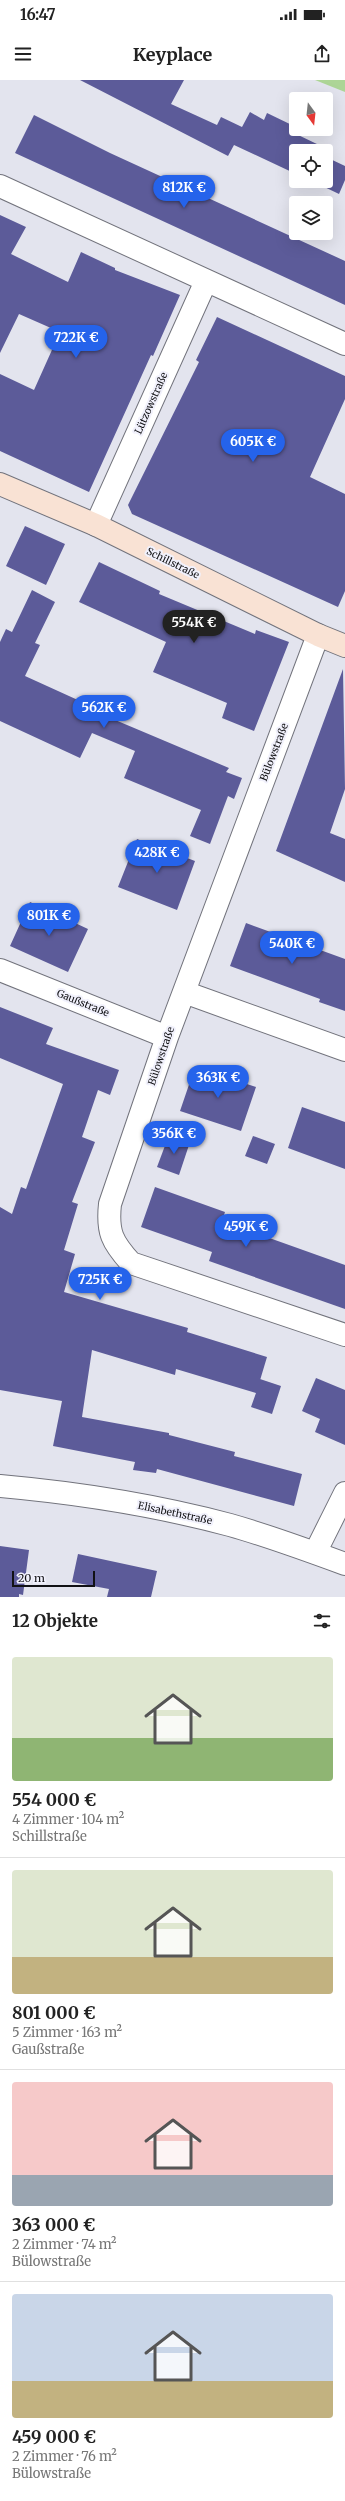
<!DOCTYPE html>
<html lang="de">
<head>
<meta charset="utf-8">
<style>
	body { margin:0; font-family:Merriweather,serif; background:#f2f2f2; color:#222; height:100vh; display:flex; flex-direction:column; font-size:15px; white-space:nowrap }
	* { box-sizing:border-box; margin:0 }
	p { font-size:13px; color:#767676 }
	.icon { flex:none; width:22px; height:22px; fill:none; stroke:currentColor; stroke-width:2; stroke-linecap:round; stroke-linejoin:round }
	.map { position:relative; height:1517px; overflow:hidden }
	.sheet { display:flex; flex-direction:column; background:#fff; flex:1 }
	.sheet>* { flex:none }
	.needle { width:26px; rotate:165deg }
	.tools { position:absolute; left:289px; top:12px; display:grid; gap:8px }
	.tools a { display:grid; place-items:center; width:44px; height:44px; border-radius:4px; background:#fff; box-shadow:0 4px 16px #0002; font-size:20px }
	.scale { position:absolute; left:12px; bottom:10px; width:83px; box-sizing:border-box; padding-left:4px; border:2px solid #111114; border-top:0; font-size:11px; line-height:14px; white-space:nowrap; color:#111114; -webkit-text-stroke:3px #f1f1fc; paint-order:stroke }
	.price { position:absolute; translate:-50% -34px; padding:0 9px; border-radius:14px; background:#2563eb; color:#fff; font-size:13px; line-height:26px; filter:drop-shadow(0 1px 2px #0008) }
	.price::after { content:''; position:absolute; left:50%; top:24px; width:12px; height:9px; margin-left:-6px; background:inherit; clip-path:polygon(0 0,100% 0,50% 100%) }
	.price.active { background:#222; color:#fff }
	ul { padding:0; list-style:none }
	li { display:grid; align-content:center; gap:8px; height:212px; padding:0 12px }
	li+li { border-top:1px solid #e0e0e0 }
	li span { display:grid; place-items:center; height:124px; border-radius:4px; color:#555 }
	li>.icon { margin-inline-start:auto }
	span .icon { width:72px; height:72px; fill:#fffc; stroke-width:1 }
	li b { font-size:17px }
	h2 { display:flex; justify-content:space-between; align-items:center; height:48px; padding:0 12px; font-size:17px }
	.status { display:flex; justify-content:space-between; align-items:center; height:28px; padding:0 20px; background:#fff; direction:ltr }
	.status svg { height:11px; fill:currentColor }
	header { display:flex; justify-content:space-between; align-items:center; height:52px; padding:0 12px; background:#fff; font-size:18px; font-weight:700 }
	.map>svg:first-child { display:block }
</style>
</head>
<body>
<div class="status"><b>16:47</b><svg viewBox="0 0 49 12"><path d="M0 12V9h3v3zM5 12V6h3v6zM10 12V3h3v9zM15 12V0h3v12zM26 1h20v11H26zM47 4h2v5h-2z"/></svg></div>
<header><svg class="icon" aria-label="menu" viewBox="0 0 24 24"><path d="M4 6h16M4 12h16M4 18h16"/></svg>Keyplace<svg class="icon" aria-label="share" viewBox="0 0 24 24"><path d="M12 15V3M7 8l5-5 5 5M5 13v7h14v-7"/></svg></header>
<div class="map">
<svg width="345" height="1517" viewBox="0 0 345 1517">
	<rect width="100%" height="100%" fill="#e3e4ee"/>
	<path fill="#add596" d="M315,0H345V12Z"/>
	<path fill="#5c5b99" d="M80,0H184L171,24L217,45L221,37L242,47L250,32L264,40L267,33L296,47L294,53L319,65L316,71H296V94L234,65L228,76Z
		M34,35L110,73L345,181V225L15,73Z
		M326,77L345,86V100L339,114L312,101H326Z
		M0,135L26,147L11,174L68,202L81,172L115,188V190L180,215L153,276L151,275L89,412L0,371V294L34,310L60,252L19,234L0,273Z
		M217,237L345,296V319L310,397L345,414V511L338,527L132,434L128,425L199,282L196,280Z
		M25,446L65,464L46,505L6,486Z
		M99,482L160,511L159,514L255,554L256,550L289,562L254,651L222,638L227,623L153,592L166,562L79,522Z
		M32,510L55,522L35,563L40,565L25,596L102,631L101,634L229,688L226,692L242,698L234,719L228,716L210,764L190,756L201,730L124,698L135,671L92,653L80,678L0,641V562L6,549L12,552Z
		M343,589L345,709L330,753L345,759V802L276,771Z
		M137,759L195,781L177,830L118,807Z
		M30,822L88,849L68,892L10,866Z
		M246,843L345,879V931L319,922L320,919L230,886Z
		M0,927L53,948L46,964L119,990L110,1015L98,1010L82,1057L95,1062L72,1122L78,1124L64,1170L75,1174L64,1212L188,1248L187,1252L267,1277L258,1307L260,1299L281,1306L272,1334L251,1327L256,1313L176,1289L175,1295L92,1270L82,1337L169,1353V1355L235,1372L234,1376L302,1394L294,1426L157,1389L156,1393L133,1390L135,1382L53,1366L62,1321L0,1310V1127L12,1134L21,1107L26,1109L63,1004L0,978Z
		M195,987L256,1007L241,1051L180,1031Z
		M302,1027L345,1042V1089L288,1068Z
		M169,1055L190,1062L179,1095L157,1087Z
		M253,1056L275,1064L267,1084L245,1076Z
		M155,1107L225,1132L222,1141L345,1185V1229L209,1181L212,1172L141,1147Z
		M316,1298L345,1310V1365L315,1352L320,1339L302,1331Z
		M0,1466L29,1470L23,1515L19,1514V1517H0Z
		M78,1474L157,1491L151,1517H107L109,1509L72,1502Z"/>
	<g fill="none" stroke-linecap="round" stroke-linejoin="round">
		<defs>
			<path id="street" d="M0,106L345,264
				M96,445L206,201
				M318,555L167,957L110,1124C107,1152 112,1162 131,1183L345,1255
				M0,890L167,957
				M184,912L345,970
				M0,1406C78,1413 155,1425 230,1445C269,1456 307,1470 345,1484
				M315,1473L345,1413"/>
			<path id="secondary" d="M0,404L96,445L318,555L345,566"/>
		</defs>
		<use href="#street" stroke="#72737c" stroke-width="24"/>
		<use href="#secondary" stroke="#72737c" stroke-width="24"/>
		<use href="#street" stroke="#fff" stroke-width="22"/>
		<use href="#secondary" stroke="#f9e2d4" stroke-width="22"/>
	</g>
	<g text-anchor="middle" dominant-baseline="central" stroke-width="4" stroke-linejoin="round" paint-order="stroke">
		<g font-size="10" fill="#111114" stroke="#f1f1fc">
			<text transform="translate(151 323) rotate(-66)">Lützowstraße</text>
			<text transform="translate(173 483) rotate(26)">Schillstraße</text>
			<text transform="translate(274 672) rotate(-69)">Bülowstraße</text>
			<text transform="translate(83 923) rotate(22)">Gaußstraße</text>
			<text transform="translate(161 976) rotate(-71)">Bülowstraße</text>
			<text transform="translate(175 1433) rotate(12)">Elisabethstraße</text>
		</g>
	</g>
</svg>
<div class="tools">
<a><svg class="needle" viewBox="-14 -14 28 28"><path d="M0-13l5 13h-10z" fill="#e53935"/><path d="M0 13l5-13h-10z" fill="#767676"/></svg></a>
<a><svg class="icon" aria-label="locate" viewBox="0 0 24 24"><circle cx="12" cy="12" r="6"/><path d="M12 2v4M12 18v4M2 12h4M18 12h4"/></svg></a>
<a><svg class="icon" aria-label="layers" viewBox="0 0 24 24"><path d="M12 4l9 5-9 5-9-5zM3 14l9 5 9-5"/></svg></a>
</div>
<div class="scale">20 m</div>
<b class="price" style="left:184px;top:129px">812K €</b>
<b class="price" style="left:76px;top:279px">722K €</b>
<b class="price" style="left:253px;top:383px">605K €</b>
<b class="price active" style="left:194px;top:564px">554K €</b>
<b class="price" style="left:104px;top:649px">562K €</b>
<b class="price" style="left:157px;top:794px">428K €</b>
<b class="price" style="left:49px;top:857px">801K €</b>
<b class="price" style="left:292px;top:885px">540K €</b>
<b class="price" style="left:218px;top:1019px">363K €</b>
<b class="price" style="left:174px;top:1075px">356K €</b>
<b class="price" style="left:246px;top:1168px">459K €</b>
<b class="price" style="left:100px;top:1221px">725K €</b>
</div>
<section class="sheet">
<h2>12 Objekte<svg class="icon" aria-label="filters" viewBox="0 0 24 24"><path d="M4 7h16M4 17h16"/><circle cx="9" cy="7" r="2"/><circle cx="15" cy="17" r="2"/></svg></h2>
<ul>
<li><span style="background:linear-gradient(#dfe7d0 65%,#8fb573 0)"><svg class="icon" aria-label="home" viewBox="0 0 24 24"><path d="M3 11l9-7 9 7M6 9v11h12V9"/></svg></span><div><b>554 000 €</b><p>4 Zimmer · 104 m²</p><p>Schillstraße</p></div></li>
<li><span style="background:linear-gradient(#dfe7d0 70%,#c2b280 0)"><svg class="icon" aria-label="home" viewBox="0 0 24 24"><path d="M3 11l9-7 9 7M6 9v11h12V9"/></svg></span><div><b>801 000 €</b><p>5 Zimmer · 163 m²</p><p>Gaußstraße</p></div></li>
<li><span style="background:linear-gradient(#f6c9c9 75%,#9aa5b1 0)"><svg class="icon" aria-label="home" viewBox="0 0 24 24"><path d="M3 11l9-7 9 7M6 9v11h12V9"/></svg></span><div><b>363 000 €</b><p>2 Zimmer · 74 m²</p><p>Bülowstraße</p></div></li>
<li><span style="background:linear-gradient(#c9d6e8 70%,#c2b280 0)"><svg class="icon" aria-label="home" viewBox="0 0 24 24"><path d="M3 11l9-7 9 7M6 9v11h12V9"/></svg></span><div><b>459 000 €</b><p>2 Zimmer · 76 m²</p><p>Bülowstraße</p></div></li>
</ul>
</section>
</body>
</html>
